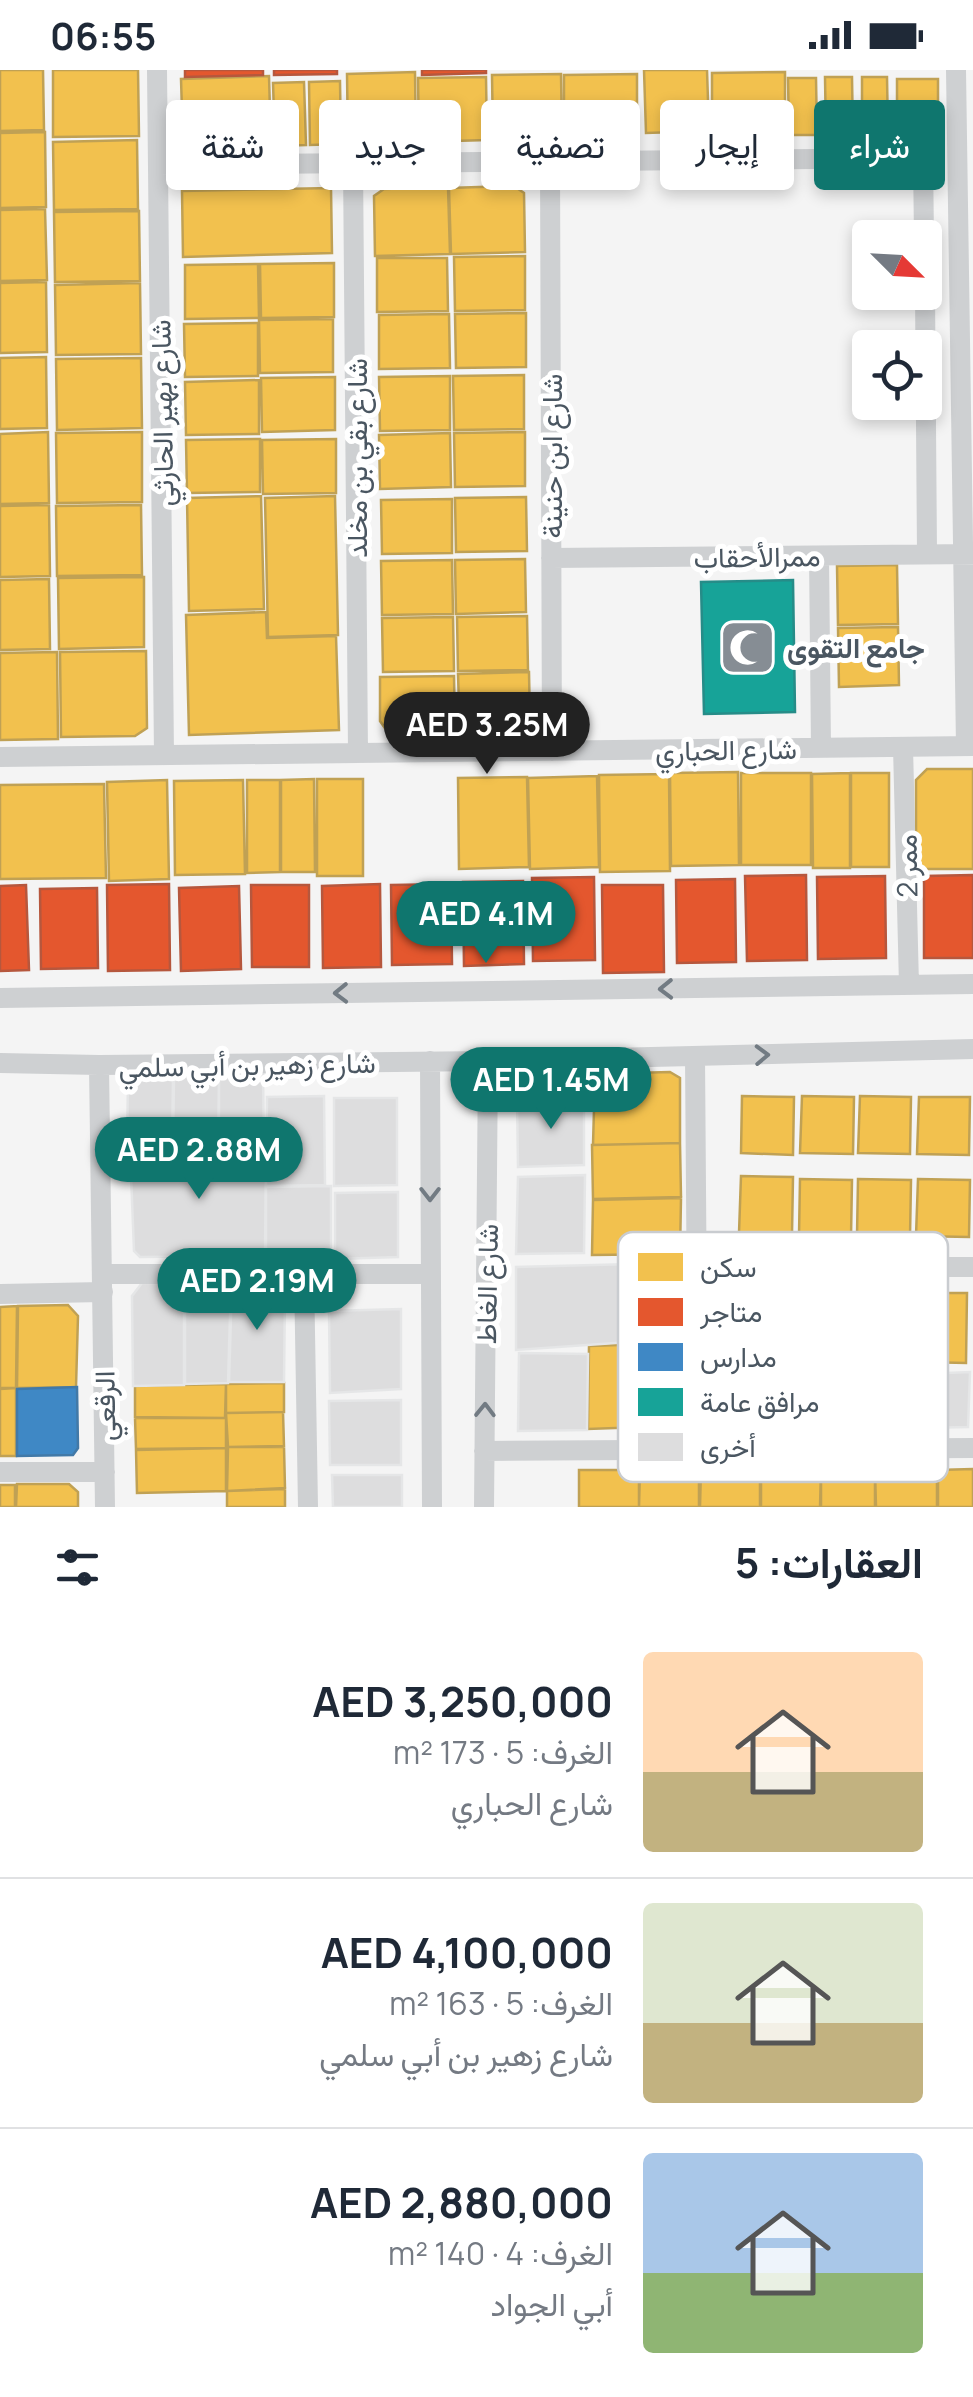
<!DOCTYPE html>
<html lang="ar">
<head>
<meta charset="utf-8">
<style>
	body { margin:0; font-family:Manrope,Vazirmatn,sans-serif; background:#f2f2f3; color:#1f2937; direction:rtl; height:100vh; display:flex; flex-direction:column; font-size:38px; white-space:nowrap }
	* { box-sizing:border-box; margin:0 }
	p { font-size:32px; color:#747a83 }
	.icon { flex:none; width:55px; height:55px; fill:none; stroke:currentColor; stroke-width:2; stroke-linecap:round; stroke-linejoin:round }
	.map { position:relative; height:1437px; overflow:hidden; direction:ltr }
	.side { display:flex; flex-direction:column; background:#fff; flex:1 }
	.side>* { flex:none }
	.guide { position:absolute; left:30px; top:30px; width:915px; height:90px; direction:rtl; display:flex; gap:20px }
	.needle { width:65px; rotate:114deg }
	.buttons { position:absolute; left:852px; top:150px; display:grid; gap:20px }
	.buttons a { display:grid; place-items:center; width:90px; height:90px; border-radius:10px; background:#fff; box-shadow:0 5px 15px #0003; font-size:50px }
	.price { position:absolute; translate:-50% -85px; padding:0 22px; border-radius:35px; background:#0f766e; color:#fff; font-size:32px; line-height:65px; filter:drop-shadow(0 2px 5px #0008) }
	.price::after { content:''; position:absolute; left:50%; top:60px; width:30px; height:22px; margin-left:-15px; background:inherit; clip-path:polygon(0 0,100% 0,50% 100%) }
	.price.on { background:#222; color:#fff }
	ul { padding:0; list-style:none }
	li { display:flex; align-items:center; gap:30px; height:250px; padding:0 50px }
	li+li { border-top:2px solid #e0e1e3 }
	li span { display:grid; place-items:center; flex:none; width:280px; height:200px; border-radius:10px; color:#555 }
	li>.icon { margin-inline-start:auto }
	span .icon { width:120px; height:120px; fill:#fffc; stroke-width:1 }
	li b { font-size:42px }
	h2 { display:flex; justify-content:space-between; align-items:center; height:120px; padding:0 50px; font-size:42px }
	.tag { padding:0 35px; border-radius:10px; background:#fff; box-shadow:0 5px 15px #0003; font-size:35px; line-height:90px }
	.tag.on { background:#0f766e; color:#fff }
	.status { display:flex; justify-content:space-between; align-items:center; height:70px; padding:0 50px; background:#fff; direction:ltr }
	.status svg { height:28px; fill:currentColor }
	.map>svg:first-child { display:block }
</style>
</head>
<body>
<div class="status"><b>06:55</b><svg viewBox="0 0 49 12"><path d="M0 12V9h3v3zM5 12V6h3v6zM10 12V3h3v9zM15 12V0h3v12zM26 1h20v11H26zM47 4h2v5h-2z"/></svg></div>
<div class="map">
<svg width="973" height="1437" viewBox="0 0 973 1437">
	<rect width="100%" height="100%" fill="#f4f4f4"/>
	<path fill="#f2c14e" stroke="#c0a154" stroke-width="2.5" d="M0,0H43L44,60L0,61Z
		M53,0H138L139,66L53,67Z
		M644,0H707L709,61L646,63Z
		M415,2L416,73L348,74L347,4Z
		M785,2V67H712V3Z
		M561,4L562,67L493,69L492,5Z
		M637,4V71L564,72V5Z
		M269,6L271,75L190,78L183,73L181,9Z
		M486,7L487,70L419,72L418,8Z
		M825,7H852L853,66L826,67Z
		M862,7H887L888,62H862Z
		M788,8H816L817,65H789Z
		M897,9H938V71H897Z
		M340,11L341,74L310,75L309,12Z
		M304,12L306,75L275,76L273,13Z
		M45,62L46,137L0,138V63Z
		M137,70L138,139L54,140L53,72Z
		M514,116L524,123L525,182L451,184L449,118Z
		M448,117L450,184L375,186L374,126L384,119Z
		M331,118L332,183L183,187L182,121Z
		M45,139L47,210L0,211V140Z
		M139,141L140,211L55,212L54,142Z
		M525,186V240L455,241L454,187Z
		M377,188H447L448,241L377,242Z
		M334,193V247L261,248L260,194Z
		M258,194L259,248L185,249V195Z
		M46,212L47,282L0,283V213Z
		M140,213L141,284L56,285L55,215Z
		M526,243V297L456,298L455,244Z
		M449,244L450,298L379,299V245Z
		M333,249V302L260,303L259,250Z
		M258,253V306L185,307L184,254Z
		M46,287L47,358L0,359V288Z
		M141,288L142,358L57,360L56,289Z
		M524,305V359L454,360L453,306Z
		M450,306V360L380,361L379,307Z
		M335,307V360L262,362L261,308Z
		M259,310V364L186,365L185,312Z
		M48,362L49,433L0,434V364Z
		M142,362V432L57,433L56,363Z
		M525,362V416L455,417L454,363Z
		M450,363L451,417L380,419L379,365Z
		M260,369V422L187,423L186,370Z
		M336,369V423L263,424L262,370Z
		M261,426L264,539L189,541L187,428Z
		M335,426L338,565L268,567L265,428Z
		M526,427L527,481L456,482L455,428Z
		M452,429V483L382,484L381,430Z
		M49,435L50,506L0,507V436Z
		M141,435L142,505L57,506L56,436Z
		M525,489L526,542L456,544L455,490Z
		M452,490L453,544L382,545L381,491Z
		M897,495L898,554L838,555L837,496Z
		M144,507V577L59,579L58,508Z
		M49,509L50,579L0,580V510Z
		M266,542L267,568L336,566L339,660L189,665L186,545Z
		M527,546L528,600L458,601L457,547Z
		M453,547L454,601L383,602L382,548Z
		M898,557L899,615L839,617L838,558Z
		M146,581L147,658L135,666L61,667L60,582Z
		M57,582L58,669L0,670V583Z
		M529,602L530,653L521,664L460,666L458,604Z
		M454,606L455,663L389,664L380,651V607Z
		M927,699H973V799H916V710Z
		M738,702L739,795L671,796L670,703Z
		M741,703H811V795H741Z
		M850,703V798H813L812,704Z
		M851,703H889V797H851Z
		M669,704L670,801L600,802L599,705Z
		M597,706L599,797L530,799L528,708Z
		M527,707L529,797L459,799L458,708Z
		M314,709L315,802H281V710Z
		M317,709H363V806H317Z
		M167,710L169,809L109,811L107,712Z
		M243,710L245,804L175,805L174,711Z
		M247,710H280V802L247,803Z
		M104,714L106,808L0,809V715Z
		M670,1002L680,1008V1073L593,1075L595,1004Z
		M742,1026L794,1027L793,1085L741,1083Z
		M802,1026L854,1027L853,1084L800,1083Z
		M860,1026L911,1027L910,1084L858,1083Z
		M919,1027H970L969,1085L917,1084Z
		M680,1073L681,1127L593,1129L592,1075Z
		M741,1106L793,1107L792,1164L739,1163Z
		M800,1109L852,1110L851,1167L799,1166Z
		M858,1109L911,1110L910,1167L857,1166Z
		M918,1109L970,1110L969,1167L916,1166Z
		M681,1128L680,1184L592,1185L593,1130Z
		M921,1223H967L966,1293L921,1292Z
		M68,1235L78,1246L76,1317L17,1318L18,1236Z
		M17,1236L16,1318H0V1237Z
		M681,1273L683,1346L672,1356L588,1359L589,1276Z
		M284,1313V1342L226,1343V1314Z
		M226,1314L225,1348L135,1347V1316Z
		M16,1318V1386H0V1319Z
		M283,1342L284,1376L228,1377L226,1343Z
		M135,1348H226V1378L136,1379Z
		M228,1377H284L285,1418L227,1421Z
		M226,1378V1421L137,1423L136,1380Z
		M760,1398V1437H700L701,1399Z
		M699,1399V1437H639L640,1400Z
		M821,1399L820,1437H761V1400Z
		M973,1399V1437H938V1400Z
		M579,1400H639V1437H579Z
		M937,1400V1437H876L875,1401Z
		M821,1401H875V1437H821Z
		M17,1414H69L78,1422V1437H16Z
		M0,1415H15V1437H0Z
		M285,1419V1437H227V1421Z"/>
	<path fill="#e4572e" stroke="#b6573d" stroke-width="2.5" d="M185,0H263V5L185,7Z
		M274,0H337V4L274,5Z
		M422,0H486V3L422,5Z
		M806,805L807,890L747,891L745,806Z
		M973,805V888H924V806Z
		M885,806L886,888L818,889L817,807Z
		M594,807L595,890L533,891L532,808Z
		M735,809L736,892L677,893L676,810Z
		M523,811L524,894L464,896L463,812Z
		M169,814L170,900L108,901L107,815Z
		M380,814L381,897L323,898L322,816Z
		M451,814L452,894L392,895L391,815Z
		M26,815L29,900L0,901V816Z
		M251,815H309V897H252Z
		M602,815H663L664,902L603,903Z
		M239,816L241,899L181,901L179,818Z
		M97,818L98,898L41,899L40,819Z"/>
	<path fill="#3f88c5" stroke="#4279a7" stroke-width="2.5" d="M77,1317L78,1378L73,1385L17,1386V1319Z"/>
	<path fill="#17a398" stroke="#268c88" stroke-width="2.5" d="M793,510L795,642L704,644L701,512Z"/>
	<path fill="#ddddde" stroke="#e5e6e7" stroke-width="2.5" d="M263,1004L264,1075L219,1076V1006Z
		M219,1006L218,1076L173,1078L174,1007Z
		M173,1007L172,1078L127,1079L128,1008Z
		M324,1026L325,1115L266,1116L267,1027Z
		M334,1028H397V1115L334,1116Z
		M517,1028L584,1029V1095L518,1097Z
		M266,1076L265,1186L140,1187L134,1181L130,1079Z
		M585,1105L584,1183L516,1184L518,1107Z
		M331,1116V1183L266,1184V1117Z
		M398,1122V1187L335,1189V1123Z
		M672,1193V1269L516,1280V1197Z
		M274,1212L285,1223L284,1312H229L232,1214Z
		M142,1213H184V1315L133,1316L132,1226Z
		M185,1213H231L228,1313L185,1314Z
		M401,1239V1319L330,1323L329,1241Z
		M519,1283L588,1284L587,1360L518,1361Z
		M970,1302L968,1357L921,1358L923,1304Z
		M401,1330V1395H330L329,1331Z
		M332,1405H402V1437H333Z"/>
	<g fill="none" stroke-linecap="round" stroke-linejoin="round">
		<path stroke="#ced0d2" stroke-width="20" d="M157,0L164,685
			M956,0L966,676
			M550,92L552,681
			M353,93L358,683
			M158,95L923,88L924,168
			M925,222L927,484
			M819,486L821,678
			M551,488L973,484
			M903,677L909,915
			M0,687L973,676
			M0,928L973,914
			M695,987L698,1381
			M430,991L432,1437
			M0,993L99,995L488,991L973,979
			M99,995L105,1437
			M696,1197H973
			M103,1204H431
			M304,1204L308,1437
			M0,1224L103,1222
			M484,1381L973,1378
			M0,1402H105
			M484,1437L488,991"/>
	</g>
	<defs><path id="oneway-chevron" d="M-2-3.5L2.5 0L-2 3.5" fill="none" stroke-width="1.6" stroke-linecap="round" stroke-linejoin="round" transform="scale(2.5)"/></defs>
	<g stroke="#727b83">
		<use href="#oneway-chevron" transform="translate(666 919) rotate(179)"/>
		<use href="#oneway-chevron" transform="translate(341 923) rotate(179)"/>
		<use href="#oneway-chevron" transform="translate(762 985) rotate(-2)"/>
		<use href="#oneway-chevron" transform="translate(430 1124) rotate(90)"/>
		<use href="#oneway-chevron" transform="translate(485 1340) rotate(-89)"/>
	</g>
	<defs>
		<symbol id="mosque-square" viewBox="-11 -11 22 22"><rect x="-9" y="-9" width="18" height="18" rx="4" fill="#868d94" stroke="#fff"/><path d="M3.5-4.9A6 6 0 1 0 3.5 4.9A5 5 0 1 1 3.5-4.9Z" fill="#fff"/></symbol>
	</defs>
	<g fill-rule="evenodd">
		<use href="#mosque-square" x="716" y="546" width="63" height="63"/>
	</g>
	<g text-anchor="middle" dominant-baseline="central" stroke-width="10" stroke-linejoin="round" paint-order="stroke">
		<g font-size="28" fill="#4a5661" stroke="#fff">
			<text transform="translate(161 343) rotate(-91)">شارع بهير الحارثي</text>
			<text transform="translate(551 386) rotate(-90)">شارع ابن حنينة</text>
			<text transform="translate(356 388) rotate(-90)">شارع بقي بن مخلد</text>
			<text transform="translate(757 486) rotate(-1)">ممرالأحقاب</text>
			<text transform="translate(726 679) rotate(-1)">شارع الحباري</text>
			<text transform="translate(906 796) rotate(-91)">ممر 2</text>
			<text transform="translate(247 994) rotate(-1)">شارع زهير بن أبي سلمي</text>
			<text transform="translate(486 1214) rotate(-89)">شارع الغاط</text>
			<text transform="translate(104 1336) rotate(-91)">الرقعي</text>
		</g>
		<g font-size="28" font-weight="bold" fill="#4a5661" stroke="#fff" text-anchor="start">
			<text x="787" y="577">جامع التقوى</text>
		</g>
	</g>
	<rect x="618" y="1162" width="330" height="250" rx="15" fill="#fff" stroke="#c9ccd0" stroke-width="2.5"/>
	<rect x="638" y="1183" width="45" height="28" fill="#f2c14e"/>
	<rect x="638" y="1228" width="45" height="28" fill="#e4572e"/>
	<rect x="638" y="1273" width="45" height="28" fill="#3f88c5"/>
	<rect x="638" y="1318" width="45" height="28" fill="#17a398"/>
	<rect x="638" y="1363" width="45" height="28" fill="#ddddde"/>
	<g font-size="28" fill="#4a5661">
		<text x="700" y="1207">سكن</text>
		<text x="700" y="1252">متاجر</text>
		<text x="700" y="1297">مدارس</text>
		<text x="700" y="1342">مرافق عامة</text>
		<text x="700" y="1387">أخرى</text>
	</g>
</svg>
<div class="buttons">
<a><svg class="needle" viewBox="-14 -14 28 28"><path d="M0-13l5 13h-10z" fill="#e53935"/><path d="M0 13l5-13h-10z" fill="#747a83"/></svg></a>
<a><svg class="icon" aria-label="locate" viewBox="0 0 24 24"><circle cx="12" cy="12" r="6"/><path d="M12 2v4M12 18v4M2 12h4M18 12h4"/></svg></a>
</div>
<b class="price on" style="left:487px;top:707px">AED 3.25M</b>
<b class="price" style="left:486px;top:896px">AED 4.1M</b>
<b class="price" style="left:551px;top:1062px">AED 1.45M</b>
<b class="price" style="left:199px;top:1132px">AED 2.88M</b>
<b class="price" style="left:257px;top:1263px">AED 2.19M</b>
<div class="guide">
<a class="tag on">شراء</a>
<a class="tag">إيجار</a>
<a class="tag">تصفية</a>
<a class="tag">جديد</a>
<a class="tag">شقة</a>
</div>
</div>
<section class="side">
<h2>العقارات: 5<svg class="icon" aria-label="filters" viewBox="0 0 24 24"><path d="M4 7h16M4 17h16"/><circle cx="9" cy="7" r="2"/><circle cx="15" cy="17" r="2"/></svg></h2>
<ul>
<li><span style="background:linear-gradient(#ffd9b3 60%,#c2b280 0)"><svg class="icon" aria-label="home" viewBox="0 0 24 24"><path d="M3 11l9-7 9 7M6 9v11h12V9"/></svg></span><div><b>AED 3,250,000</b><p>الغرف: 5 · 173 m²</p><p>شارع الحباري</p></div></li>
<li><span style="background:linear-gradient(#dfe7d0 60%,#c2b280 0)"><svg class="icon" aria-label="home" viewBox="0 0 24 24"><path d="M3 11l9-7 9 7M6 9v11h12V9"/></svg></span><div><b>AED 4,100,000</b><p>الغرف: 5 · 163 m²</p><p>شارع زهير بن أبي سلمي</p></div></li>
<li><span style="background:linear-gradient(#a9c7e8 60%,#8fb573 0)"><svg class="icon" aria-label="home" viewBox="0 0 24 24"><path d="M3 11l9-7 9 7M6 9v11h12V9"/></svg></span><div><b>AED 2,880,000</b><p>الغرف: 4 · 140 m²</p><p>أبي الجواد</p></div></li>
</ul>
</section>
</body>
</html>
